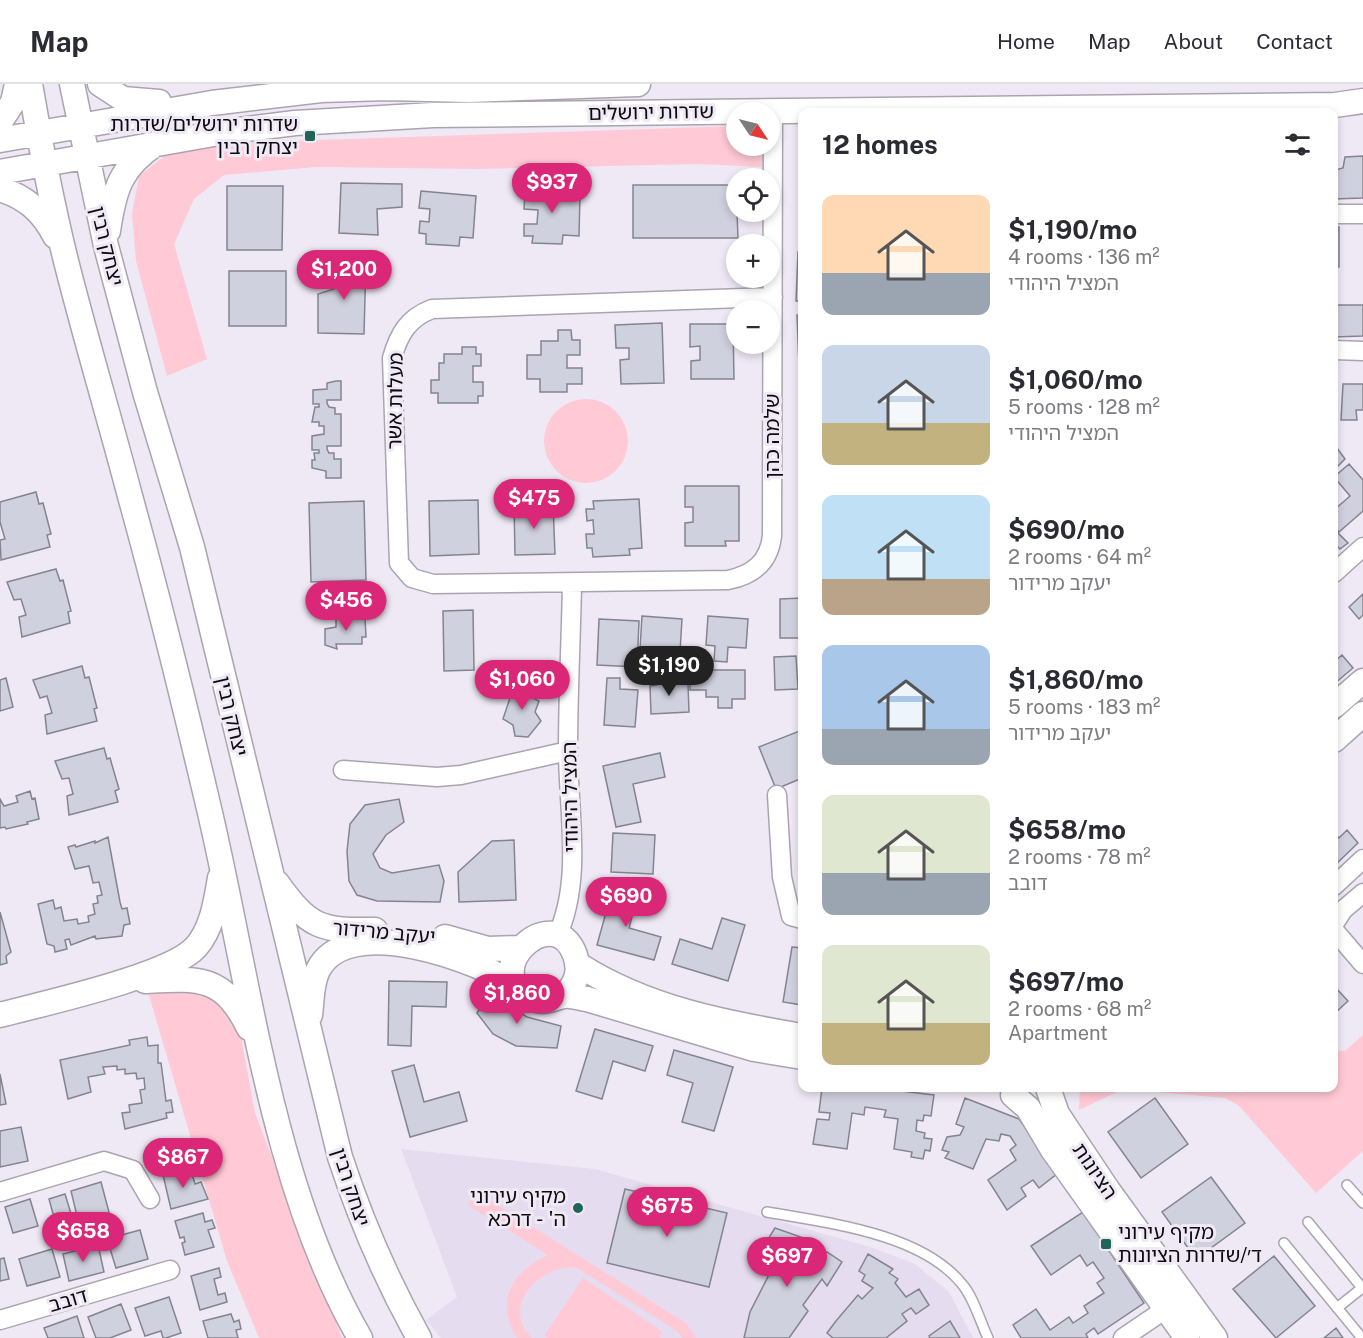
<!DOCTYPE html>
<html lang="en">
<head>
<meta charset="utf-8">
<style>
	body { margin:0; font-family:"Public Sans","Noto Sans Hebrew",sans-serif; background:#f2f2f3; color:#2b2b33; height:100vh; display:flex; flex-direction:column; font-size:22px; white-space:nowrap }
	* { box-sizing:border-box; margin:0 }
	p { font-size:20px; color:#7c7c81 }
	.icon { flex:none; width:33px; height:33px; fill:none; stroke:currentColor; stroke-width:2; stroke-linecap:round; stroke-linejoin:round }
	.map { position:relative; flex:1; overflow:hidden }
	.panel { position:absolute; left:798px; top:24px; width:540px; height:984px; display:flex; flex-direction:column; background:#fff; border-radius:12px; box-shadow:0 3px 9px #0003 }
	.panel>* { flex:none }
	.needle { width:39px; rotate:125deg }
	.tools { position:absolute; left:726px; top:18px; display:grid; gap:12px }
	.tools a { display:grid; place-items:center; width:54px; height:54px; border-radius:50%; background:#fff; box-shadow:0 3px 9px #0003; font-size:30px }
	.price { position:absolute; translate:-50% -51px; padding:0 14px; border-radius:21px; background:#db2777; color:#fff; font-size:20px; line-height:39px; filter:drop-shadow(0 2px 3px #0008) }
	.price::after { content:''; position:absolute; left:50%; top:36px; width:18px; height:14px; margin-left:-9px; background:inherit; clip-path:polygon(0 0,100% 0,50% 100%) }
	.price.current { background:#222; color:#fff }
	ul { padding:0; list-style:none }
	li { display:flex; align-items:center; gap:18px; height:150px; padding:0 24px }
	li span { display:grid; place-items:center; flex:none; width:168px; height:120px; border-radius:12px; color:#555 }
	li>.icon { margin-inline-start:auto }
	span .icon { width:72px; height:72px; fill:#fffc; stroke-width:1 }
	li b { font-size:26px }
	h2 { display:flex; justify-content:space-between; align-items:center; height:72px; padding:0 24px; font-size:26px }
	header { display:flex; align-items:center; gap:36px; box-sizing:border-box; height:84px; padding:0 30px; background:#fff; border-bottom:2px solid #e1e1e2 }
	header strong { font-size:28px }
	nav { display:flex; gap:33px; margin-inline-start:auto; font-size:21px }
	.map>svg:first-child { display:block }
</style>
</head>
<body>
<header>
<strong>Map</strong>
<nav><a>Home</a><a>Map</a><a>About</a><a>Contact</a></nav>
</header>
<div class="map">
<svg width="1363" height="1254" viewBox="0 0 1363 1254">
	<rect width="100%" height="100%" fill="#efe9f5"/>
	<path fill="#e6dcef" d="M401,1065L595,1085L870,1163L915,1180L949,1208L973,1254H441L426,1236L457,1213Z"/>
	<path fill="#ffc9d5" d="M736,42V62H763L764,83L699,80L479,85L316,83L224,91L194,115L174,160L207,275L167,292L136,177L132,129L139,92L172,66L258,58Z
		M544 357a42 42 0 1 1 84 0a42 42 0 1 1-84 0Z
		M204,904L238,936L255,1029L342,1254H259L227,1177L148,908Z
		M1363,951V1067L1316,1109L1238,1021L1225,1014L1123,1005L1079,1026L1080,1004H1334V966L1345,967Z
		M477,1108L686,1239L696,1254H682L677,1247L577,1184C541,1179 499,1223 532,1254H517C494,1217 512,1188 548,1171L468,1121Z
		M583,1194L663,1248L660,1254H547L544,1252Z"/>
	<path fill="#d0d1de" stroke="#848490" stroke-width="1.5" d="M1363,72V114L1334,115L1335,86L1343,84L1345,73Z
		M341,99L402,100V123L377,125L378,151L339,149Z
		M532,100L563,101V110L580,111L579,152L563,151L562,160L532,159L533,152H524V140H537L538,126L524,125L525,110H531Z
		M633,101H736L738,154H633Z
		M227,102H283L282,166H227Z
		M421,107L476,112L473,154L460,153L459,162L426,160V150L419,149L420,137L429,138L430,125L419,124Z
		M1334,143H1339V183L1334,184Z
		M798,168L802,169V217H796Z
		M340,177H366L364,250L318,249V210L334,205Z
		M229,187H286V242H229Z
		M1334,221H1363V252L1334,253Z
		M797,231H802V280L799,281Z
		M662,239L664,299L621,300L620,276L629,275V264H616L615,241Z
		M690,240H733L734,295H691V277L700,276V262L690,263Z
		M558,246H571L572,256H580V271H567V284H582V300H567V308H540V295H527V271H541V257H558Z
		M462,263H476V270H481V282H473V298H483V312H478V319H438V309H431V296H439V279H444V270H462Z
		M336,297H341V316H327V319L329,323L335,324V330H341V362H327V365L329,369H334V375H341V394H326V387L312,384V376H315L314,369H319V366H312V352L324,350V342H319V338H312L315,323H319V320H313V306L327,305V299Z
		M1343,300H1363V326H1356L1357,336H1341Z
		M1337,364L1345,375L1335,385L1334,367Z
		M1349,380L1363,396V427L1339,448L1334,442V426L1350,412L1334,393Z
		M685,402H739V457H725L726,462H685V439L693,438V423H685Z
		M36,408L39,420L43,419L51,450L47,451L50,463L1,476L0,456L5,455L0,438V418Z
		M639,415L642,464L629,465L630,471L593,473L592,464H587L586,450H594L593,436L587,437L586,425H594L593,417Z
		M478,416L479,470L430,472L429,417Z
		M364,417L366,496L311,498L309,419Z
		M553,420L555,470L515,471L514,421Z
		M1334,445L1348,459L1340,465L1334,459Z
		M56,485L60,497L63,496L71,527L68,528L70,539L22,553L19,533L26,531L21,515L14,516L7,498Z
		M1363,510V531L1359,535L1349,523Z
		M802,514V554H780V515Z
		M473,526L474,586L444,587L443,527Z
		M642,532L682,535L680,568L640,565Z
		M708,532L748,535L746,564L728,563L727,578L714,577L715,562L706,561Z
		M346,533L365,534L366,553H362V560H336L337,565L325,561V545L336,543V535Z
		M599,535L639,537L637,583L597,581Z
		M1342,571L1353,584L1334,600V575L1335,577Z
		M796,572L798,605L775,606L774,573Z
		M82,582L85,594L89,593L97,624L94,625L97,637L47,650L45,631L52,629L47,612L40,614L33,596Z
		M706,586H745V615H732V624H718V613H706V606H690V595H706Z
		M672,591V600H688L689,628L651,630L650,602L657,601L656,592Z
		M6,594L13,623L0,627V596Z
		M607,594H620V605L638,606L635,643L604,641Z
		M516,596L527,601L525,610L539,617L535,628L541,637L528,653L515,652L513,641L503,635Z
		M802,646L800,695L776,705L759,663Z
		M104,664L107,675L110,674L119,705L115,707L118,718L69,731L67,712L73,710L69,694L62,695L55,677Z
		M660,669L665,693L633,700L641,738L616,743L603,682Z
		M30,707L32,715L35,714L39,735L27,738L28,740L6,745L5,743L0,744V715L4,722L18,718L16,712Z
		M399,715L404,738L386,751L373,770L380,784L392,789L439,781L444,797L440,818L377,817L357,811L349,797L347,767L350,740L365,721Z
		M1347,746L1358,759L1334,782V748L1339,754Z
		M613,749L655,751L653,790L611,788Z
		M108,753L120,818L122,825L127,824L130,840L124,841L122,852L96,855L95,852L71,861L69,855L65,856L67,865L55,868L54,862L47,860L38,820L53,816L55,825L61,823L64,837L77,835L78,840L89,838L88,832L95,830L93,820L98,819L97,812L102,811L99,798L93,799L89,782L75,785L68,763L75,761L76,763L95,757V759Z
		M514,756L516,816L459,818L458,788L492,757Z
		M613,803L638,810L629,844L661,853L654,876L597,861Z
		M0,828L11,868L6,872L7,879L0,881Z
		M722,834L745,841L728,897L672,880L680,855L712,865Z
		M792,863L802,864V921L783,918Z
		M389,897L447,898L446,923L412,922L411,962L388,961Z
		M1334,902L1348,917L1334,930Z
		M490,908L527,933L561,942L557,964L516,962L493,950L477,929Z
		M595,945L653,962L645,987L613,977L602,1015L576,1007Z
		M147,953L148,962L158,961V979H161L166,1017L171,1016L173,1028L166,1029L167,1034L125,1045L122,1029L130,1028L129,1021L142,1019L140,1006L145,1005L144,994L137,995L136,989L125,990V985L117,986V982L103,983L105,990L88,993L91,1008L68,1015L60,976L130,961L129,956Z
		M674,966L733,983L714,1047L682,1038L693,999L667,991Z
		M414,981L424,1018L459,1008L467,1037L410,1053L392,987Z
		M0,990L6,1020L0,1021Z
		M822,1004H876L934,1011L931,1032L924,1031L923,1037L917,1036L916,1047L925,1049L924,1054L932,1055L930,1067L925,1066L923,1075L911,1073L912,1068L894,1065L898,1035L884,1033L886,1026L865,1023L864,1031L852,1029L847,1065L813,1060L817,1035L829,1036L830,1029L819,1028Z
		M965,1014L1019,1035L1058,1089L1039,1104L1033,1096L1021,1104L1026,1112L1007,1126L988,1096L1016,1076L1010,1066L1016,1061L1010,1052L1001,1050L999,1057L986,1055L973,1085L945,1074L949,1068L942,1066L947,1053L960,1051L964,1043L956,1040Z
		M1155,1014L1188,1060L1141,1094L1108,1048Z
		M21,1043L28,1077L0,1083V1047Z
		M184,1061L191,1077L162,1085L157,1069Z
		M190,1083L195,1100L201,1098L208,1115L171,1125L163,1091Z
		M1211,1093L1245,1139L1196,1175L1162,1128Z
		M101,1098L110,1132L79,1140L71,1107Z
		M625,1105L727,1129L709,1203L607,1179Z
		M65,1110L72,1133L55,1137L49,1115Z
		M30,1115L38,1142L13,1149L5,1123Z
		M1083,1128L1144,1219L1098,1250L1094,1244L1086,1250L1088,1254H1021L1013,1241L1036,1225L1050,1246L1069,1233L1073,1239L1088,1229L1084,1222L1104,1209L1097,1199L1104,1194L1093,1178L1087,1182L1080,1171L1051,1191L1031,1162Z
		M203,1129L205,1138L212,1136L215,1144L208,1146L214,1163L185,1171L182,1159L185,1158L184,1153L180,1154L175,1137Z
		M775,1144L809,1156L801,1170L815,1181L827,1168L842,1178L827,1202L822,1195L803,1221L808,1227L789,1254H744L750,1228L778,1173L765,1160Z
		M140,1146L148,1175L116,1184L107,1155Z
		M98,1161L104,1188L69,1197L63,1170Z
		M52,1165L60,1193L27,1202L19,1175Z
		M868,1170L893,1185L889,1189L898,1195L895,1199L906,1213L919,1205L929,1221L916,1230L911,1224L902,1230L907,1237L886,1254H833L827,1249L836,1237L858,1211L862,1215L873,1204L862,1197L865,1191L859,1187Z
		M1274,1172L1315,1222L1276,1254L1233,1205Z
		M4,1174L9,1195L0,1197V1175Z
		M219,1184L221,1193L214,1195L218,1211L225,1209L227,1218L200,1226L191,1192Z
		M169,1213L181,1249L166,1254H163L161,1247L145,1252L135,1224Z
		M121,1220L131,1246L110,1254H96L88,1233Z
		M231,1230L234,1238L239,1236L241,1245L236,1246L238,1254H208L203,1237Z
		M77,1232L84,1254H48L44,1244Z
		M950,1237L960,1254H930L929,1252Z
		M1336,1244L1343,1254H1324Z"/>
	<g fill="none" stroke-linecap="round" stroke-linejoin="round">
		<defs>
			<path id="lane" d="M1347,1101L1363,1119
				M767,1128C828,1139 921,1149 962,1200C974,1214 980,1237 988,1254
				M1308,1138L1363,1205
				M1284,1159L1362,1254
				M1337,1224L1362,1204"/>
			<path id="street" d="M1334,130H1363
				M773,213L432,225C408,234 399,250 392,274L399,479L412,494L433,500L728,496C753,491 769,478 772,452L773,26
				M1334,266L1363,267
				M1334,489L1363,463
				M343,686L437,693L461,691L568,667
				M777,711L782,793L791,832L802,835
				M1334,802L1363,775
				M1334,840L1343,826L1363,809
				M1334,846L1363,880
				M557,852C583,796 568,726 568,666C568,610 571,555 572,500
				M0,1108L104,1077L133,1086L150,1115
				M0,1236L170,1186
				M1123,1254L1176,1218"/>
			<path id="secondary" d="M30,0C40,58 51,116 65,173C85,253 109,332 130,412C158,513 183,614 207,716C249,890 270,1099 360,1254
				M72,0L106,162L145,308L192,463L340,1073C361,1137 386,1195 419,1254
				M100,0L123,15L159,18
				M0,38L13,18L17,0
				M0,56L212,19L321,6L387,4L469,6L638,0
				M0,88L230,47L295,39L433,31L1335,21L1363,17
				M0,105C26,113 43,128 55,152
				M108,147C114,106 120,83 157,59
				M1334,622L1363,597
				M1334,656L1363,630
				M277,799C309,844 321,847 375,846
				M445,853L488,865L519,864
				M579,881C646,924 725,939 802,952
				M145,897C199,894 223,891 249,944
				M564,912C576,900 581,888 575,871C554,813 474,889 533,915C545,920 553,914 564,912C571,911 580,914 587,915L754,965L802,973
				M0,931C41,920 170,892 196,863C212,845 216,818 220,794
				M310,931C312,916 311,900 318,886C348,827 478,877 518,902
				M1048,1004L1057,1030L1107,1105L1215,1254
				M1013,1011L1028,1024L1053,1066L1187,1254"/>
		</defs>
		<use href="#lane" stroke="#aba4b0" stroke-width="12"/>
		<use href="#street" stroke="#aba4b0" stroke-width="21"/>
		<use href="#secondary" stroke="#aba4b0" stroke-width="27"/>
		<use href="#lane" stroke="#fff" stroke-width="9"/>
		<use href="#street" stroke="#fff" stroke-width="18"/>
		<use href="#secondary" stroke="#fff" stroke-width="24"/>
	</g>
	<g fill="#206557" stroke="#efe9f5" stroke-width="2">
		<rect x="304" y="46" width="12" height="12" rx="3"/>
		<circle cx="578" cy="1124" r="6"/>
		<rect x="1100" y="1154" width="12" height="12" rx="3"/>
	</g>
	<g text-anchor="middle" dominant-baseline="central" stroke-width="6" stroke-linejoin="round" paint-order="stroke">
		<g font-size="20" fill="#0c0a0e" stroke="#efe9f5">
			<text transform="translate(651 28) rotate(-1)">שדרות ירושלים</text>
			<text transform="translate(107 162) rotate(76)">יצחק רבין</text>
			<text transform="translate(395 317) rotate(-89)">מעלות אשר</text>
			<text transform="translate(772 352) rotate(-90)">שלמה כהן</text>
			<text transform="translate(232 632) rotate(77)">יצחק רבין</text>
			<text transform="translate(570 713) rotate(-91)">המציל היהודי</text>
			<text transform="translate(384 848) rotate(5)">יעקב מרידור</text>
			<text transform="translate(1095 1087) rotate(56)">הציונות</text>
			<text transform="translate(351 1103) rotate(72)">יצחק רבין</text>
			<text transform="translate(68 1216) rotate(-16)">דובב</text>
		</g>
		<g font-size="20" fill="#0c0a0e" stroke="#efe9f5" text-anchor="end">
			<text x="298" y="40">שדרות ירושלים/שדרות<tspan x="298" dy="23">יצחק רבין</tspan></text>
			<text x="566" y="1112">מקיף עירוני<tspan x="566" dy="23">ה' - דרכא</tspan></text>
			<text x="1118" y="1148" text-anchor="start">מקיף עירוני<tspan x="1118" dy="23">ד׳/שדרות הציונות</tspan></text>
		</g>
	</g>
</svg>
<div class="tools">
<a><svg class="needle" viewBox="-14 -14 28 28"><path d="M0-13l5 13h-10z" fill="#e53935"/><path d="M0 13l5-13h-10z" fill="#7c7c81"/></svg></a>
<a><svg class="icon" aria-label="locate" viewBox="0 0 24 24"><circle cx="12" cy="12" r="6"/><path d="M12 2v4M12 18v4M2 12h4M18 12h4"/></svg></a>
<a>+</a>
<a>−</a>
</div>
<b class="price" style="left:552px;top:130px">$937</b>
<b class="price" style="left:344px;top:217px">$1,200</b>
<b class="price" style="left:534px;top:446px">$475</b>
<b class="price" style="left:346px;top:548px">$456</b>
<b class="price current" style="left:669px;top:613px">$1,190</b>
<b class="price" style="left:522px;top:627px">$1,060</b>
<b class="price" style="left:626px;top:844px">$690</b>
<b class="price" style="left:517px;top:941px">$1,860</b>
<b class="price" style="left:183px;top:1105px">$867</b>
<b class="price" style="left:667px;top:1154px">$675</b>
<b class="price" style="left:83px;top:1179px">$658</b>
<b class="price" style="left:787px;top:1204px">$697</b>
<section class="panel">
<h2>12 homes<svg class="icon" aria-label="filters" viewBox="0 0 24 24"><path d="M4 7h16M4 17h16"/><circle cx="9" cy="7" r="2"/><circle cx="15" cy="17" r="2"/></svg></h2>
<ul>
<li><span style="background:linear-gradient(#ffd9b3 65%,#9aa5b1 0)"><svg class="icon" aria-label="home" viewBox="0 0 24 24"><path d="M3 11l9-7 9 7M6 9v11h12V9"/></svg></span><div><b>$1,190/mo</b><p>4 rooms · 136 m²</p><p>המציל היהודי</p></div></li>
<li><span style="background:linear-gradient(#c9d6e8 65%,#c2b280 0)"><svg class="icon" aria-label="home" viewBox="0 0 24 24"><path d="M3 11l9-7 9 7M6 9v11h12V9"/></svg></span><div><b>$1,060/mo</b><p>5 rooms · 128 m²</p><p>המציל היהודי</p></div></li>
<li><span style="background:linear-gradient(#bfe0f5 70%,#b9a48a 0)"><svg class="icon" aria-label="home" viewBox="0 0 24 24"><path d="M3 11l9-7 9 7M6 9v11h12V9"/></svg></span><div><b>$690/mo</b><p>2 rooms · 64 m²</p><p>יעקב מרידור</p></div></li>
<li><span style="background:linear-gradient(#a9c7e8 70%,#9aa5b1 0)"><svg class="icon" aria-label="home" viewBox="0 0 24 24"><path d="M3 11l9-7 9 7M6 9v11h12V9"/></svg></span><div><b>$1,860/mo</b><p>5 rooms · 183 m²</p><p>יעקב מרידור</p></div></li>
<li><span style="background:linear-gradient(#dfe7d0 65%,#9aa5b1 0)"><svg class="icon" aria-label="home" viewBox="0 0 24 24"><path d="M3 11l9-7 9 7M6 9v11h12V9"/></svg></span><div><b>$658/mo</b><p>2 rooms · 78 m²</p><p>דובב</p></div></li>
<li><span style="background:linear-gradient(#dfe7d0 65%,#c2b280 0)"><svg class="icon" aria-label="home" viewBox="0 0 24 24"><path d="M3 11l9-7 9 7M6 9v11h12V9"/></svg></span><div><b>$697/mo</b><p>2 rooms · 68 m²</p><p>Apartment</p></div></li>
</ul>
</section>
</div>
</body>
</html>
